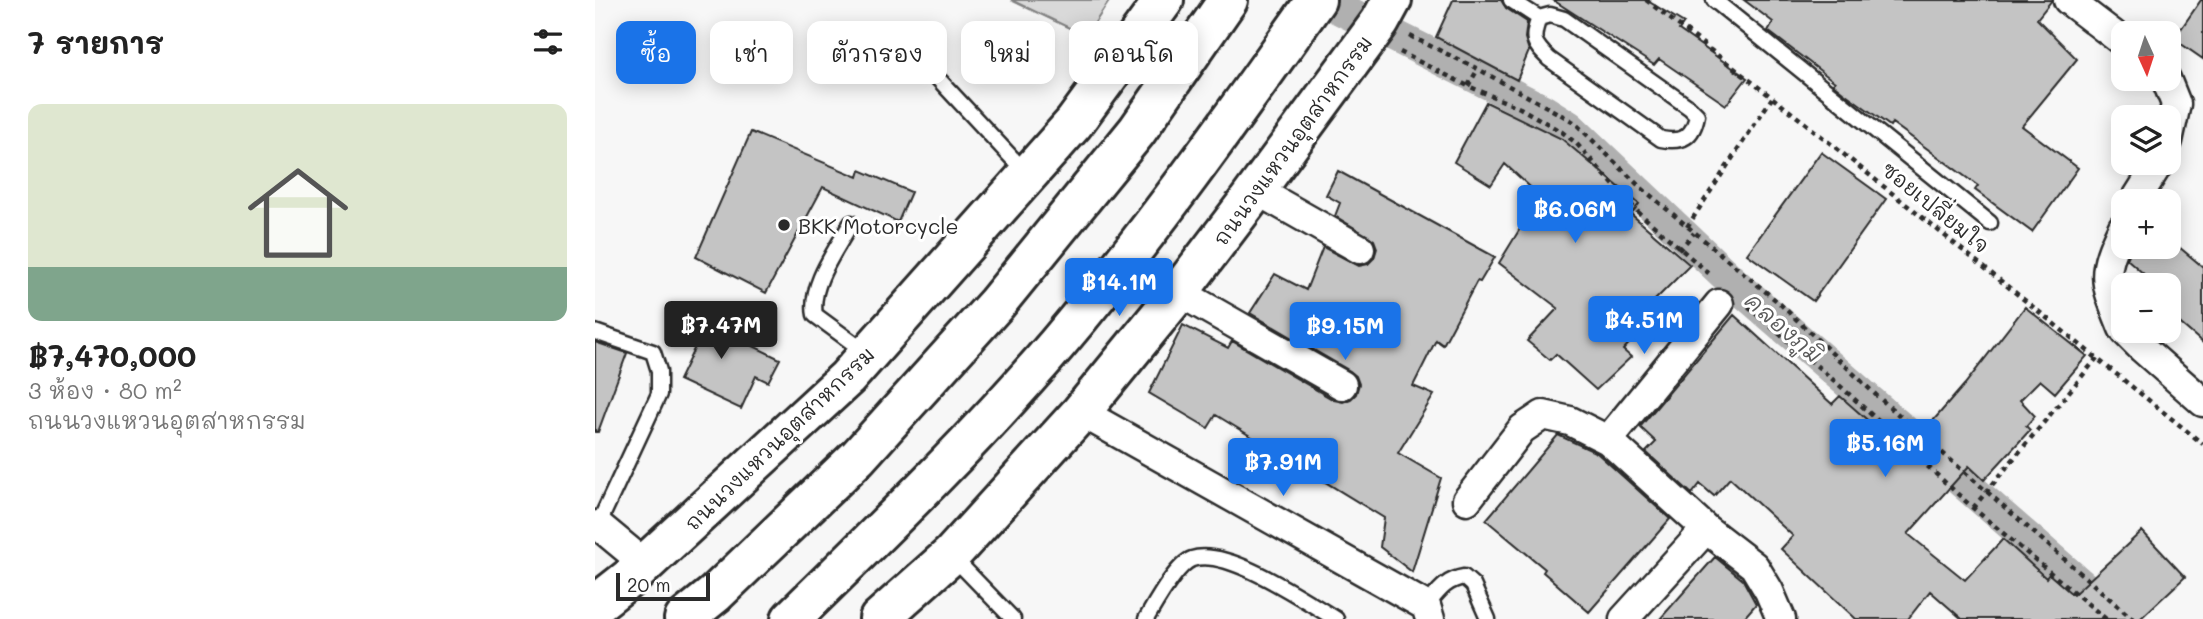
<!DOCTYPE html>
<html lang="th">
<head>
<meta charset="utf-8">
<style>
	body { margin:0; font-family:Mali,"Playpen Sans Thai",sans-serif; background:#f6f6f6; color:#222; height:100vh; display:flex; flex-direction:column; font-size:26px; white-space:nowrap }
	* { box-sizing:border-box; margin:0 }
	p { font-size:23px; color:#767676 }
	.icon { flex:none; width:38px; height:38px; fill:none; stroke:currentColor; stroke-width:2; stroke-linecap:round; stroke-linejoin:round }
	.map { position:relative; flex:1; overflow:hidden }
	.details { display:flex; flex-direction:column; background:#fff; width:595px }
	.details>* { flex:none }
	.top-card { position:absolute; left:21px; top:21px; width:665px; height:63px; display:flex; gap:14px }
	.needle { width:46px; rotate:177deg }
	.buttons { position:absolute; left:1516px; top:21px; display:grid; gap:14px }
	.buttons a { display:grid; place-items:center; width:70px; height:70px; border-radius:14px; background:#fff; box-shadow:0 4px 18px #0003; font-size:35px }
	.scale { position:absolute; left:21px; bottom:18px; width:94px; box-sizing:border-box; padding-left:7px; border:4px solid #2b2b2b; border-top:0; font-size:19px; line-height:24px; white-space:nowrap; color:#2b2b2b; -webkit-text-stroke:5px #fff; paint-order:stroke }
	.price { position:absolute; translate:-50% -60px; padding:0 16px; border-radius:7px; background:#1a73e8; color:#fff; font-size:23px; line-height:46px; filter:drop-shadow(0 2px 4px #0008) }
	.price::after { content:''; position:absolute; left:50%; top:42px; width:21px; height:16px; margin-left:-10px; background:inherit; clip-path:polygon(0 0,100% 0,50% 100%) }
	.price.current { background:#222; color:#fff }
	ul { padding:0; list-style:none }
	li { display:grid; align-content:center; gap:14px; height:371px; padding:0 28px }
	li+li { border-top:2px solid #e0e0e0 }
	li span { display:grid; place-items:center; height:217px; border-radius:14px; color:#555 }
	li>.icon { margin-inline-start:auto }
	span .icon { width:126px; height:126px; fill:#fffc; stroke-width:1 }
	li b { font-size:30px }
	h2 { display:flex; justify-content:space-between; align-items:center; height:84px; padding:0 28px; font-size:30px }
	.chip { padding:0 24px; border-radius:14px; background:#fff; box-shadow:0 4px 18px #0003; font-size:24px; line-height:63px }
	.chip.current { background:#1a73e8; color:#fff }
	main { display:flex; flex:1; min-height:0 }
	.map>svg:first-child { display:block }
</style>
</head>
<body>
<main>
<section class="details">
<h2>7 รายการ<svg class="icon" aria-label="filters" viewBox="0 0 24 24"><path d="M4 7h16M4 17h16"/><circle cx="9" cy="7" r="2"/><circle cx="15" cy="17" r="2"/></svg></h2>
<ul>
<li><span style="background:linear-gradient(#dfe7d0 75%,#7fa58c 0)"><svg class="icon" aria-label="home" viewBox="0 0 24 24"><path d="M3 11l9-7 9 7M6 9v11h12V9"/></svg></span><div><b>฿7,470,000</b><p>3 ห้อง · 80 m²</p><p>ถนนวงแหวนอุตสาหกรรม</p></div></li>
</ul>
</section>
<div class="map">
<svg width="1608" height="619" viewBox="0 0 1608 619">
	<rect width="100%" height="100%" fill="#f7f7f7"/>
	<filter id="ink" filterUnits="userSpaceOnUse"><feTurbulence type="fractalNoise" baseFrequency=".0143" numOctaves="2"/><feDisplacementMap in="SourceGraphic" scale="14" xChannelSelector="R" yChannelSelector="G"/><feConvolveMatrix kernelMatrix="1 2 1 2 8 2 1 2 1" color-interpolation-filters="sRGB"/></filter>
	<g filter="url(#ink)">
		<path fill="#d9d9d9" stroke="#828282" stroke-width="2" d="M416,0H515L491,36Z"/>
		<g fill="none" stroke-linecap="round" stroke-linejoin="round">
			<path stroke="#b0b0b0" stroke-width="33" d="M728,0L947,110L974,127L1140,284L1525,619"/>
		</g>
		<path fill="#c4c4c4" stroke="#2b2b2b" stroke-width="2" d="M858,0H906L911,8L932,22L930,38L934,51L922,80L841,37Z
			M958,0H1051L1089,23L1084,30L1152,78L1131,105L1064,59L1059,65Z
			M1149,0H1457L1442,19L1482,59L1427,126L1483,168L1437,232L1380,190L1383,186L1297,123L1295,126L1248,92L1238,84L1240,82L1173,31L1178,22Z
			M1606,0H1608V59L1579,39Z
			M891,102L967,139L1044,204L1036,214L1095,265L1060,300L1068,307L1028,350L1036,357L1001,390L961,354L955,360L932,341L963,308L904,263L945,196L910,164L896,185L859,162Z
			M156,132L263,177L265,170L316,192L303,222L228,187L171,293L101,257Z
			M1226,152L1291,199L1218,301L1152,254Z
			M743,171L900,257L885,282L882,281L848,345L841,340L818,386L839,395L803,453L846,478L817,572L785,547L789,518L621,415L613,428L554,393L588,325L633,348L637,341L739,400L748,402L756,399L761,394L764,384L761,376L755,371L655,313L680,274L711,290L728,247L764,266L773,264L779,258L782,248L779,240L740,216L745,203L731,195Z
			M1537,247H1584L1608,267V343L1573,313V285H1561L1532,259Z
			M1430,307L1492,356L1460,393L1445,380L1425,400L1440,416L1431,426L1435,430L1389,480L1374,466L1313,534L1370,580L1408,539L1451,578L1454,574L1478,595L1547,531L1590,577L1545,619H1367L1335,591L1313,619H1261L1186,549L1198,536L1135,478L1119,496L1105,484L1097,494L1051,452L1061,442L1045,427L1139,315L1237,404L1245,396L1310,453L1370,384Z
			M84,310L185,359L173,382L161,376L146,409L84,380L100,347L76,336Z
			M0,342L32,353L3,432H0Z
			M963,435L1002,453L1075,519L994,612L948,572L950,569L891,520Z
			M1120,557L1148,580L1161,604L1148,619H1065Z"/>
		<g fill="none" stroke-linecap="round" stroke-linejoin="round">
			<defs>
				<path id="service" d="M916,0L944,18C936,40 938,43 954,59L1066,139C1088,143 1098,137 1102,115L1095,108L969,19L955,15L944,18
					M1119,0L1395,223
					M335,70L432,174
					M256,223C242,249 214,285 220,315L273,354
					M0,332L58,352L64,371V394L3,525L0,523
					M356,555L418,619
					M831,606C843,592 850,580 869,577L878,585L893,619
					M551,619C560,604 581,565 597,559C633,547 710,601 741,619"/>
				<path id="minor" d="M1473,0L1528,42
					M1571,79L1581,104L1573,141
					M661,190L765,249
					M1540,201L1564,163
					M1528,227C1505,274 1509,281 1528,328
					M584,292L747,385
					M1530,331L1548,349L1608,402
					M486,412L831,606L835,619
					M1013,440L1124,304
					M872,500L927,429L948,415L975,421L1013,440L1111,529L1159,566L1174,591L1186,619
					M0,527L3,525L50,564
					M1029,619L1111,529"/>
				<path id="secondary" d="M0,605L37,576L252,378L479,123L569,0
					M284,619L356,555L486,412L584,292L651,204L785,22L797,0"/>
				<path id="primary" d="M89,619L120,594L263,457L402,303L542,131L633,0
					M196,619C287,530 379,441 462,344C555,234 638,117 721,0"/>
			</defs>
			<use href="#service" stroke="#2b2b2b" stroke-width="19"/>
			<use href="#minor" stroke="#2b2b2b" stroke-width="33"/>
			<use href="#secondary" stroke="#2b2b2b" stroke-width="44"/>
			<use href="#primary" stroke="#2b2b2b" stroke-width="44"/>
			<path stroke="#2b2b2b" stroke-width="4.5" stroke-dasharray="5 5" stroke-linecap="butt" d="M1051,0L1210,123L1608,444
				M815,36L883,69L979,122L1043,185L1183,302L1281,395L1538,619
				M805,52L873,86L925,108L967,132L981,143L1043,212L1117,276
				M873,86L883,69
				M1092,227L1177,98
				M1084,250L1099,233
				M1153,307L1243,384L1378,508L1511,619
				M1378,508L1502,358"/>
			<use href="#service" stroke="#fff" stroke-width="14"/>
			<use href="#minor" stroke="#fff" stroke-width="28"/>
			<use href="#secondary" stroke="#fff" stroke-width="38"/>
			<use href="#primary" stroke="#fff" stroke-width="38"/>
		</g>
	</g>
	<circle fill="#2b2b2b" stroke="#fff" stroke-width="2.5" cx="189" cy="225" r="7"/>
	<g text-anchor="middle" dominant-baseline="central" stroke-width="6" stroke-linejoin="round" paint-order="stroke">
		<g font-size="21" fill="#2b2b2b" stroke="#fff">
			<text transform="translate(697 140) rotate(-54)">ถนนวงแหวนอุตสาหกรรม</text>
			<text transform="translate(1341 207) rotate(39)">ซอยเปลี่ยมใจ</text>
			<text transform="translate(184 438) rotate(-44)">ถนนวงแหวนอุตสาหกรรม</text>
		</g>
		<g font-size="21" fill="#2b2b2b" stroke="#fff" text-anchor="start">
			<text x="203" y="225">BKK Motorcycle</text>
		</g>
		<g font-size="23" font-style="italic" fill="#5a5a5a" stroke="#fff">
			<text transform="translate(1189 327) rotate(41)">คลองภูมิ</text>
		</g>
	</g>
</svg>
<div class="buttons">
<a><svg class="needle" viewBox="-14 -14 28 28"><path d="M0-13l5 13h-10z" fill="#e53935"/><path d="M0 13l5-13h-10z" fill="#767676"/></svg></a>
<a><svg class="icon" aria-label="layers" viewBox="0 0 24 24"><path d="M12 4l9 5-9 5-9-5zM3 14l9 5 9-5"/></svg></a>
<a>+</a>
<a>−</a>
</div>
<div class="scale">20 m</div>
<b class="price" style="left:980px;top:245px">฿6.06M</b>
<b class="price" style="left:524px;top:318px">฿14.1M</b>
<b class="price" style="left:1049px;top:356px">฿4.51M</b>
<b class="price current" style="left:126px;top:361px">฿7.47M</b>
<b class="price" style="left:750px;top:362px">฿9.15M</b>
<b class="price" style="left:1290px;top:479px">฿5.16M</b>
<b class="price" style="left:688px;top:498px">฿7.91M</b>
<div class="top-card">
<a class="chip current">ซื้อ</a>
<a class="chip">เช่า</a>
<a class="chip">ตัวกรอง</a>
<a class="chip">ใหม่</a>
<a class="chip">คอนโด</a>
</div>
</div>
</main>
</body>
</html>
